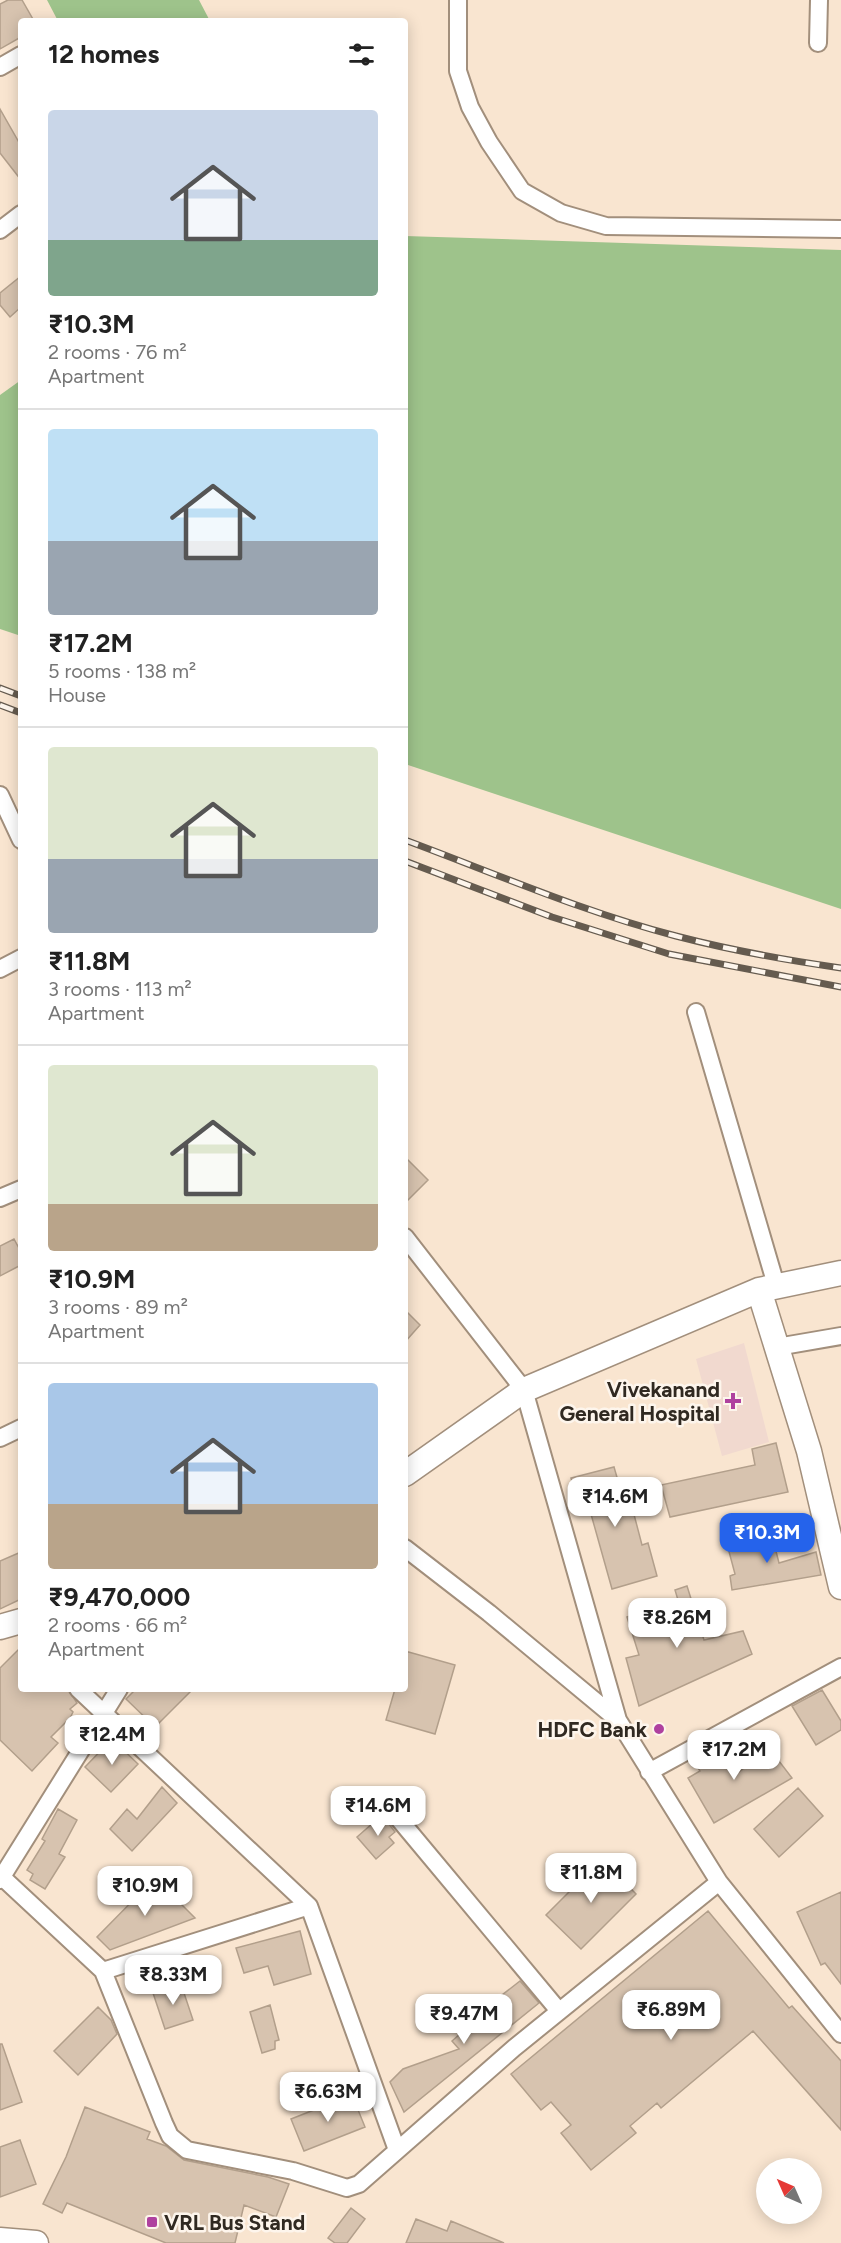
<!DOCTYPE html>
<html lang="en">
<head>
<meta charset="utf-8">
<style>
	body { margin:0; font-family:Figtree,sans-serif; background:#f6f6f6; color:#222; height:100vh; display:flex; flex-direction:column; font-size:22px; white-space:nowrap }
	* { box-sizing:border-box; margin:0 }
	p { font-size:20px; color:#767676 }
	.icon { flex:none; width:33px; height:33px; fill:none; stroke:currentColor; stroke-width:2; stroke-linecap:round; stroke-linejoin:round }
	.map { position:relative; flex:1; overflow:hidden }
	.drawer { position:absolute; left:18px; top:18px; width:390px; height:1674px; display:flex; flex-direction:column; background:#fff; border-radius:6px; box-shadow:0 3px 15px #0003 }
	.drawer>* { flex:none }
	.needle { width:39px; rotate:315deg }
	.buttons { position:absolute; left:756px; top:2158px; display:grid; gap:12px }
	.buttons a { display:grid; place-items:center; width:66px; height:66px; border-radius:50%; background:#fff; box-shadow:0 3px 15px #0003; font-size:30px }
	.price { position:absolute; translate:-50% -51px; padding:0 14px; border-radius:12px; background:#fff; color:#222; font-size:20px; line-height:39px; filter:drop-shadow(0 2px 3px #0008) }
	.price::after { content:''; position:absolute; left:50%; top:36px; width:18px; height:14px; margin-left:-9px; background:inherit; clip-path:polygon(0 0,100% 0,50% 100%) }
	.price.on { background:#2563eb; color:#fff }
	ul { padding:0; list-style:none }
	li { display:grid; align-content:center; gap:12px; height:318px; padding:0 30px }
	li+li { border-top:2px solid #e0e0e0 }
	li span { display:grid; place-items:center; height:186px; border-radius:6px; color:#555 }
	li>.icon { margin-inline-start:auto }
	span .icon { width:108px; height:108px; fill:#fffc; stroke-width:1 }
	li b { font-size:26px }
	h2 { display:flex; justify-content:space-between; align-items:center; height:72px; padding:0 30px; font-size:26px }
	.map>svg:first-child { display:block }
</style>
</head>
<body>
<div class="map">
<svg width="841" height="2243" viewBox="0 0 841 2243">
	<rect width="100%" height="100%" fill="#f9e5d0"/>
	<path fill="#f1d9cf" d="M744,1343L769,1442L722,1456L696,1359Z"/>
	<path fill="#9ec38b" d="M47,0H199L210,21H58Z
		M405,236L841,250V909L405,764Z
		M21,380V636L0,629V395Z"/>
	<path fill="#d7c3af" stroke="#b29f8b" stroke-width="1.5" d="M8,0H22L34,21H21V37L0,49V4Z
		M0,109L21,146V180L0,153Z
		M21,276V307L10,317L0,305V293Z
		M405,1157L428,1180L405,1203Z
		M14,1239L21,1252V1265L0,1276V1246Z
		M405,1310L420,1325L405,1342Z
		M776,1443L788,1492L670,1517L661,1485L755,1465L752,1449Z
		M614,1467L625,1505L631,1503L642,1545L648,1543L657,1576L612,1589L589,1507L579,1509L571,1478Z
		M771,1532L779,1563L816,1552L821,1575L732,1590L730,1576L735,1574L727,1544Z
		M21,1552V1599L0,1609V1561Z
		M687,1586L704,1640L743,1631L752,1654L639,1706L626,1658L639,1655L627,1617L678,1600L675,1590Z
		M21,1647V1689H68L77,1703L70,1709L73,1712L70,1718L51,1737L58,1743L32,1771L0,1740V1668Z
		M405,1651L455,1665L435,1734L386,1720L395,1689H405Z
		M136,1689H193L155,1727L126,1699Z
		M822,1690L841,1721V1730L816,1745L792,1706Z
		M112,1739L138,1764L111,1792L85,1767Z
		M722,1744L739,1772L769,1748L792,1778L714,1823L688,1778L700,1771L693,1760Z
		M162,1787L177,1803L132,1851L110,1829L127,1809L137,1819Z
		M798,1788L823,1816L779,1857L754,1829Z
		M58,1809L77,1820L59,1854L65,1857L45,1889L30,1880L33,1874L27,1870L45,1841L42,1839Z
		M382,1815L395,1832L389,1837L394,1843L376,1859L357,1837Z
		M602,1859L636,1894L581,1949L546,1915Z
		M155,1878L195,1918L110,1950L97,1937Z
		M841,1892V1984L825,1963L821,1965L797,1912Z
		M708,1911L789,2008L792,2006L841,2061V2130L753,2031L661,2108L657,2103L630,2126L636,2133L591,2170L561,2133L571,2125L551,2102L541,2110L511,2074Z
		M300,1931L311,1974L274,1985L268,1966L244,1973L236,1948Z
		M520,1981L539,2003L404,2112L390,2082L403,2069L459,2049L452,2041L460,2034L457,2030Z
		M181,1984L193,2020L165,2029L153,1993Z
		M270,2005L279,2040L275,2041V2049L262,2053L250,2012Z
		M98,2007L111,2020L117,2034L78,2075L54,2051Z
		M0,2044H2L22,2102L0,2110Z
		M352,2095L365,2127L304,2151L291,2119Z
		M85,2107L150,2132L147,2139L166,2146L184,2160L268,2177L289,2184L276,2217L244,2205L235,2243H166L67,2203L62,2213L43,2204L66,2157Z
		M20,2140L36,2184L0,2197V2147Z
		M351,2208L365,2219L347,2243H335L328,2238Z
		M416,2219L447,2231L451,2221L504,2243H406Z"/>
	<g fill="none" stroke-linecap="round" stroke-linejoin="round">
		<defs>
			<path id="street" d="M458,0V71L470,107L489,142L522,191L561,213L606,226L841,229
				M818,43L819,0
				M0,67L21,55
				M0,230L21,214
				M0,795L21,840
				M0,969L21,958
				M696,1012L776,1285
				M0,1198L21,1189
				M405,1237L524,1390L618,1720L719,1882L841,2034
				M777,1347L841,1336
				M0,1438L21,1428
				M405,1548L489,1613L618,1720
				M78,1689L309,1906L397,2150
				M649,1772L841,1667
				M388,1806L559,2011
				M2,1877L103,1971L164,2123L170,2136L187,2150L293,2171L347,2188L359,2184L514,2048L719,1882
				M0,1880L119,1689
				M103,1971L309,1906"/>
			<path id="secondary" d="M759,1290L809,1451L841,1587
				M405,1474L524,1390L759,1290L841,1273
				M0,1627L21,1621
				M0,2240L36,2243"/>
		</defs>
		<use href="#street" stroke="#a28f7c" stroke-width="20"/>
		<use href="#secondary" stroke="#a28f7c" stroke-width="27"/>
		<use href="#street" stroke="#fff" stroke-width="16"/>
		<use href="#secondary" stroke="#fff" stroke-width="24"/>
		<defs>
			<path id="rail" d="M0,688L21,696
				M0,705L21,713
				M405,840C494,873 583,912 676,936C730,950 785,960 841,968
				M405,861L552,917L669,954L841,987"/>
		</defs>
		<use href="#rail" stroke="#655b4f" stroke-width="7"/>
		<use href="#rail" stroke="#fdf5ec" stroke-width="4.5" stroke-dasharray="14" stroke-linecap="butt"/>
	</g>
	<g fill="#af419f" stroke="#fdf5ec" stroke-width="2">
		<path d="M730 1392h6v6h6v6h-6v6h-6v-6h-6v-6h6z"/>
		<circle cx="659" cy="1729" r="6"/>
		<rect x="146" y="2216" width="12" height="12" rx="3"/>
	</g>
	<g text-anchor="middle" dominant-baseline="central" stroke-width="5" stroke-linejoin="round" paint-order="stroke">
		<g font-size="21" font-weight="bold" fill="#302921" stroke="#fdf5ec" text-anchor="end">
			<text x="720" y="1389">Vivekanand<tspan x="720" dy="24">General Hospital</tspan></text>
			<text x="647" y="1729">HDFC Bank</text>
			<text x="164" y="2222" text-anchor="start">VRL Bus Stand</text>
		</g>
	</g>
</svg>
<div class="buttons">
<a><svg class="needle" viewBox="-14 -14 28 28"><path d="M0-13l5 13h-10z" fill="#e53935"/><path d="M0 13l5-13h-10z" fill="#767676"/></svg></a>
</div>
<b class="price" style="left:615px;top:1528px">₹14.6M</b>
<b class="price on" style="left:767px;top:1564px">₹10.3M</b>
<b class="price" style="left:677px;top:1649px">₹8.26M</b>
<b class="price" style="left:112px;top:1766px">₹12.4M</b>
<b class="price" style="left:734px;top:1781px">₹17.2M</b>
<b class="price" style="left:378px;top:1837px">₹14.6M</b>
<b class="price" style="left:591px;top:1904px">₹11.8M</b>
<b class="price" style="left:145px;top:1917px">₹10.9M</b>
<b class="price" style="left:173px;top:2006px">₹8.33M</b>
<b class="price" style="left:671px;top:2041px">₹6.89M</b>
<b class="price" style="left:464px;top:2045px">₹9.47M</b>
<b class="price" style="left:328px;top:2123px">₹6.63M</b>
<section class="drawer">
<h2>12 homes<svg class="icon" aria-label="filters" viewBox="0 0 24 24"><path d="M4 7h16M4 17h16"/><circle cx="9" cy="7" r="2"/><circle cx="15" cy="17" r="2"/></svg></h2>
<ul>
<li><span style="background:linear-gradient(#c9d6e8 70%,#7fa58c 0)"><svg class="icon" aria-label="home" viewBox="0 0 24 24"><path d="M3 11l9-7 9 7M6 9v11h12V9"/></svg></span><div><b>₹10.3M</b><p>2 rooms · 76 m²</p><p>Apartment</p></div></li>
<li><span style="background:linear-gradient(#bfe0f5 60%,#9aa5b1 0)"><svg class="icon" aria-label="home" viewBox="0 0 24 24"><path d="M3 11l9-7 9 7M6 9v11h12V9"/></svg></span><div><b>₹17.2M</b><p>5 rooms · 138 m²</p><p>House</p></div></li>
<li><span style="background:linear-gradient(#dfe7d0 60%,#9aa5b1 0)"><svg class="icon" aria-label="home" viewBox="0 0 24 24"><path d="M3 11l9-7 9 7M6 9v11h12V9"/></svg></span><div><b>₹11.8M</b><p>3 rooms · 113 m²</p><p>Apartment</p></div></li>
<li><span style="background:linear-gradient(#dfe7d0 75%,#b9a48a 0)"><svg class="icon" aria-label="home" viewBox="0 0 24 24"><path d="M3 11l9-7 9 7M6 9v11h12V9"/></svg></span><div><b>₹10.9M</b><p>3 rooms · 89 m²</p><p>Apartment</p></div></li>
<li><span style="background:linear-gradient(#a9c7e8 65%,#b9a48a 0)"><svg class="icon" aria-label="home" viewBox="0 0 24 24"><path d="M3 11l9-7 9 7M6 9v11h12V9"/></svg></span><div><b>₹9,470,000</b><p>2 rooms · 66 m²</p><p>Apartment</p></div></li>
</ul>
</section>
</div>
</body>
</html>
